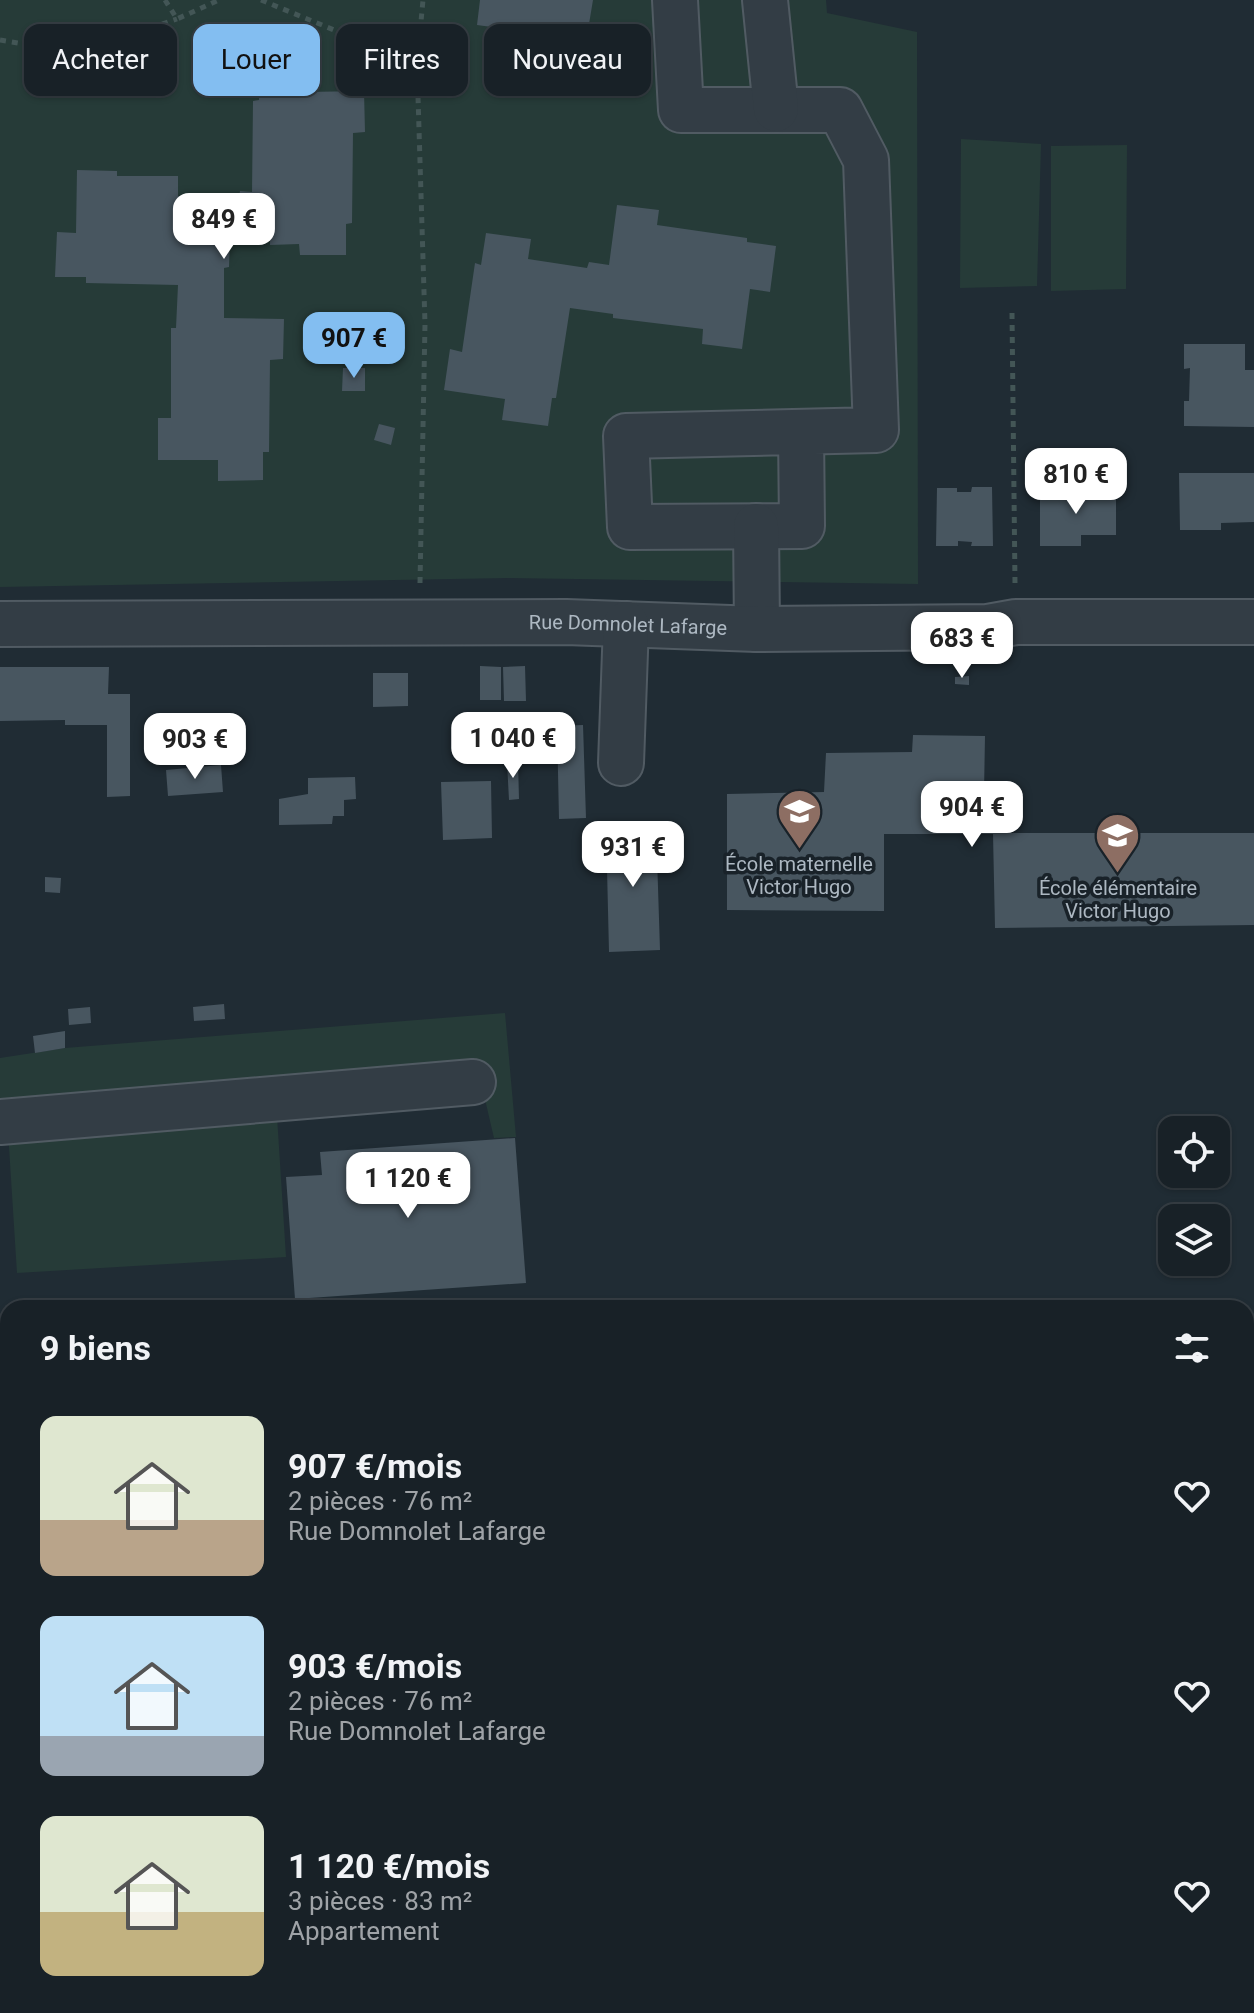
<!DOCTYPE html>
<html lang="fr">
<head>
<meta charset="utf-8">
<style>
	body { margin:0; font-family:Roboto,sans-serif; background:#252e33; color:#f1f3f6; height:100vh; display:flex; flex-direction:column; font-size:30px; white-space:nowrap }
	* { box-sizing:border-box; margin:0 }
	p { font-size:26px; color:#9fa3a7 }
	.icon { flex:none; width:44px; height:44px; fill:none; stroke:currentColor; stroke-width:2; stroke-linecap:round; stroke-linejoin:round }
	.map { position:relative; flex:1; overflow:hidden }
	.side { position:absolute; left:0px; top:1300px; width:1254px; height:714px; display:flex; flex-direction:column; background:#182127; border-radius:24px 24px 0 0; box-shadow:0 2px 6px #0004,0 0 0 2px #363e44 }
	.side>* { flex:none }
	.top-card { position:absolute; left:24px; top:24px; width:800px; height:72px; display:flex; gap:16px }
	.controls { position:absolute; left:1158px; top:1116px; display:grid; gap:16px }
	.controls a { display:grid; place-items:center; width:72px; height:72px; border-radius:16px; background:#182127; box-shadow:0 2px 6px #0004,0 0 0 2px #363e44; font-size:40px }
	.price { position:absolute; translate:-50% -68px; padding:0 18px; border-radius:16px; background:#fff; color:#222; font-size:26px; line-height:52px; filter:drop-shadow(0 2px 4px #0008) }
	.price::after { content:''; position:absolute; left:50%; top:48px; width:24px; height:18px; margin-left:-12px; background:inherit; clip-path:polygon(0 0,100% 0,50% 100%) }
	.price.active { background:#83bef1; color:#111 }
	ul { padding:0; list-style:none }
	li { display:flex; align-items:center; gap:24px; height:200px; padding:0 40px }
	li span { display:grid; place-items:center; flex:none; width:224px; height:160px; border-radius:16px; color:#555 }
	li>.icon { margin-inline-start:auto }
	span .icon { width:96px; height:96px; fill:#fffc; stroke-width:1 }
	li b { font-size:34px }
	h2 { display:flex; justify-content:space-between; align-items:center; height:96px; padding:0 40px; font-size:34px }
	.tag { padding:0 28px; border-radius:16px; background:#182127; box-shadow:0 2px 6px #0004,0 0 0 2px #363e44; font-size:28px; line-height:72px }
	.tag.active { background:#83bef1; color:#111 }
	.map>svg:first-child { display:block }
</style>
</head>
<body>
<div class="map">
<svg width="1254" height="2013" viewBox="0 0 1254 2013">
	<rect width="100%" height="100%" fill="#202c34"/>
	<path fill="#263b38" d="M0,0H826L827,13L917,32L918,584L508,578L0,587Z
		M961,139L1041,144L1037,286L960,288Z
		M1127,145L1126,289L1051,291V146Z
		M505,1013L516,1137L494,1138L477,1065L0,1106V1058L65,1048Z
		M277,1116L286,1257L17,1273L8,1131Z"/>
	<path fill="#485660" d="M480,0H593L588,30H582L578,59L534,53L536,33L477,25Z
		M259,71H304L305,92L364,91L365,132L353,133L352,223L346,224V255H300L299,244L270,245V240L230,239L229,267L224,268V318L284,319L283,359L270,360L269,452H263V480L218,481V460H158V418H171V328H176L178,285L86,283V277H55L57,232L76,233L77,170L117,171V176H178V196L239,197L240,191L252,192L253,101L259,100Z
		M617,205L659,210L657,225L747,238V242L776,246L770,292L750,289L742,349L702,344L703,329L613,318V314L570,308L556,398H552L548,426L502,420L505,399L444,390L450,349L462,352L475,263L481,265L486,233L531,239L528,259L587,268L589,262L609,265Z
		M1184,344H1245V370H1254V427L1184,426V401H1189L1190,368L1184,369Z
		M343,368H365V391H342Z
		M379,424L395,428L391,445L374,440Z
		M1179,473H1254V522L1221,523V530H1180Z
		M972,487H992L993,546H971L972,542L958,541V546H936L937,488H957V492H971Z
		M1040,489L1116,490V535H1081V546H1040Z
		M480,666L501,667V700H480Z
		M525,666L526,701H504L503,667Z
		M0,667H109L108,694H130V796L107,797V725H65V720L0,721Z
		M373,673H408V706L373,707Z
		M969,676V685L955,684V677Z
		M583,725L586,818L559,819L557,726Z
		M913,735L985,736L984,793H1004L1006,833H1254V925L995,928L993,834H884V911L727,910V794L824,792L826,753L912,752Z
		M518,761L519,799L509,800L507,762Z
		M221,765L223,792L168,796L166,770Z
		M355,777L356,799L344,800V816H333L332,824L279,825V799L308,794V778Z
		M491,781L492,838L443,840L441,782Z
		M656,825L660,950L609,952L606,827Z
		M45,877L61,878L60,893L45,892Z
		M224,1004L225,1019L194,1021L193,1007Z
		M90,1007L91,1023L69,1025L68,1009Z
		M65,1031V1048L35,1053L33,1036Z
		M515,1138L526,1283L295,1299L286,1177L322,1175L320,1152Z
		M0,1423L8,1428V1518L0,1519Z
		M1254,1518V1579L1246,1580V1519Z
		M8,1544V1564L0,1566V1546Z
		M1254,1919V1991L1248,1993L1246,1987V1922Z
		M120,2006H165V2013H120Z
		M745,2006H807L806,2013H753L754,2009Z
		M1109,2006H1145L1151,2013H1101Z"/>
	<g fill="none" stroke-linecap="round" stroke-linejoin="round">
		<defs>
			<g id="minor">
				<path d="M675,0L681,110H840L866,160L876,430L626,436L630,527L802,526L801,432"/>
				<path d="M765,0L776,109"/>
				<path d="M756,526L757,629"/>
				<path id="s1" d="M0,624L566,622L757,629L988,627L1016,622H1254"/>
				<path d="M621,763L626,624"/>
				<path d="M0,1122L473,1082"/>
				<path d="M0,1627L8,1626"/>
				<path d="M0,1696L7,1840"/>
				<path d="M1246,1714L1254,1710"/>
				<path d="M1246,1866L1254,1868"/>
				<path d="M48,2006V2013"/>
				<path d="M552,2013L553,2006"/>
				<path d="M1000,2013L1015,2006"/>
			</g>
		</defs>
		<use href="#minor" stroke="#515b63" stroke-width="48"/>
		<path stroke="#435656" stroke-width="5" stroke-dasharray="6 6" stroke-linecap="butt" d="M165,0L177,19L219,0
			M261,0L417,64
			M0,40L78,53L177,19
			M1012,313L1015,584
			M420,583L425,324L417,64L423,0
			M844,2006V2013"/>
		<use href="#minor" stroke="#333d45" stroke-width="44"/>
	</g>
	<defs>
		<symbol id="school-pin" viewBox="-11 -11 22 30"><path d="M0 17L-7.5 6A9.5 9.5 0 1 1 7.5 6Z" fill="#8d6e63" stroke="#192229"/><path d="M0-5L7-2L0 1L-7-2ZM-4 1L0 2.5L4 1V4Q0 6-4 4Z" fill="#fff"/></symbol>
	</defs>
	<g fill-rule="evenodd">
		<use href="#school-pin" x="774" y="786" width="51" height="69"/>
		<use href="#school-pin" x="1092" y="810" width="51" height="69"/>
	</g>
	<g text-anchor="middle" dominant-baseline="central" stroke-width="7" stroke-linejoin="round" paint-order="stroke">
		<g font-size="20" fill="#adb8c2" stroke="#192229">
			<text stroke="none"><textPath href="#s1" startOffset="628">Rue Domnolet Lafarge</textPath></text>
		</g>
		<g font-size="20" fill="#adb8c2" stroke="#192229">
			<text x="799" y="864">École maternelle<tspan x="799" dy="23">Victor Hugo</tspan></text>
			<text x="1118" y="888">École élémentaire<tspan x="1118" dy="23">Victor Hugo</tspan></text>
		</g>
	</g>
</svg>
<div class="controls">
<a><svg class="icon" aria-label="locate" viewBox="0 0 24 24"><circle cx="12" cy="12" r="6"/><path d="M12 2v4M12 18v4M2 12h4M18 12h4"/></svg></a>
<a><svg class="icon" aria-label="layers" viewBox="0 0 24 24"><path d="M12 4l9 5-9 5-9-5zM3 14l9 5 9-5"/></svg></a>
</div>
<b class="price" style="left:224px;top:261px">849 €</b>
<b class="price active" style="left:354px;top:380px">907 €</b>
<b class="price" style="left:1076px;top:516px">810 €</b>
<b class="price" style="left:962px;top:680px">683 €</b>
<b class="price" style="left:513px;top:780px">1 040 €</b>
<b class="price" style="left:195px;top:781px">903 €</b>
<b class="price" style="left:972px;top:849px">904 €</b>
<b class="price" style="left:633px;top:889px">931 €</b>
<b class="price" style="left:408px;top:1220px">1 120 €</b>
<div class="top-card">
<a class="tag">Acheter</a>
<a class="tag active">Louer</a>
<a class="tag">Filtres</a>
<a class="tag">Nouveau</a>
</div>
<section class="side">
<h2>9 biens<svg class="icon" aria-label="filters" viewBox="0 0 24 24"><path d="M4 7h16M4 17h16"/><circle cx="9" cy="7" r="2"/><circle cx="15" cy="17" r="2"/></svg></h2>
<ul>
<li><span style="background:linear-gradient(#dfe7d0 65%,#b9a48a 0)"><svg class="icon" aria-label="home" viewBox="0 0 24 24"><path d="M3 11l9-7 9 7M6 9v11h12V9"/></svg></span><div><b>907 €/mois</b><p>2 pièces · 76 m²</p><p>Rue Domnolet Lafarge</p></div><svg class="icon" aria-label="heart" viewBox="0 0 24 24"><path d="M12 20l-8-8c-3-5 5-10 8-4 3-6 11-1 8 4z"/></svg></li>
<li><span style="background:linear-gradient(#bfe0f5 75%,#9aa5b1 0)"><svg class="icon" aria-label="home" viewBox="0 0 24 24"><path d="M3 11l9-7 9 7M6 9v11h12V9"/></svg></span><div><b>903 €/mois</b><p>2 pièces · 76 m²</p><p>Rue Domnolet Lafarge</p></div><svg class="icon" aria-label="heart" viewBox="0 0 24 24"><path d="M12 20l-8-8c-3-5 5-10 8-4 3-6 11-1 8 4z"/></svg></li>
<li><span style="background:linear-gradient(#dfe7d0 60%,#c2b280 0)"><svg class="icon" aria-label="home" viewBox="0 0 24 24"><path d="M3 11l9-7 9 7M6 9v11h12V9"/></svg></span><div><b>1 120 €/mois</b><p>3 pièces · 83 m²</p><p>Appartement</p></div><svg class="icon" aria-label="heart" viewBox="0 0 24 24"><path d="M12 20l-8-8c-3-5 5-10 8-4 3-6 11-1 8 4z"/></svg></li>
</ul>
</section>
</div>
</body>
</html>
